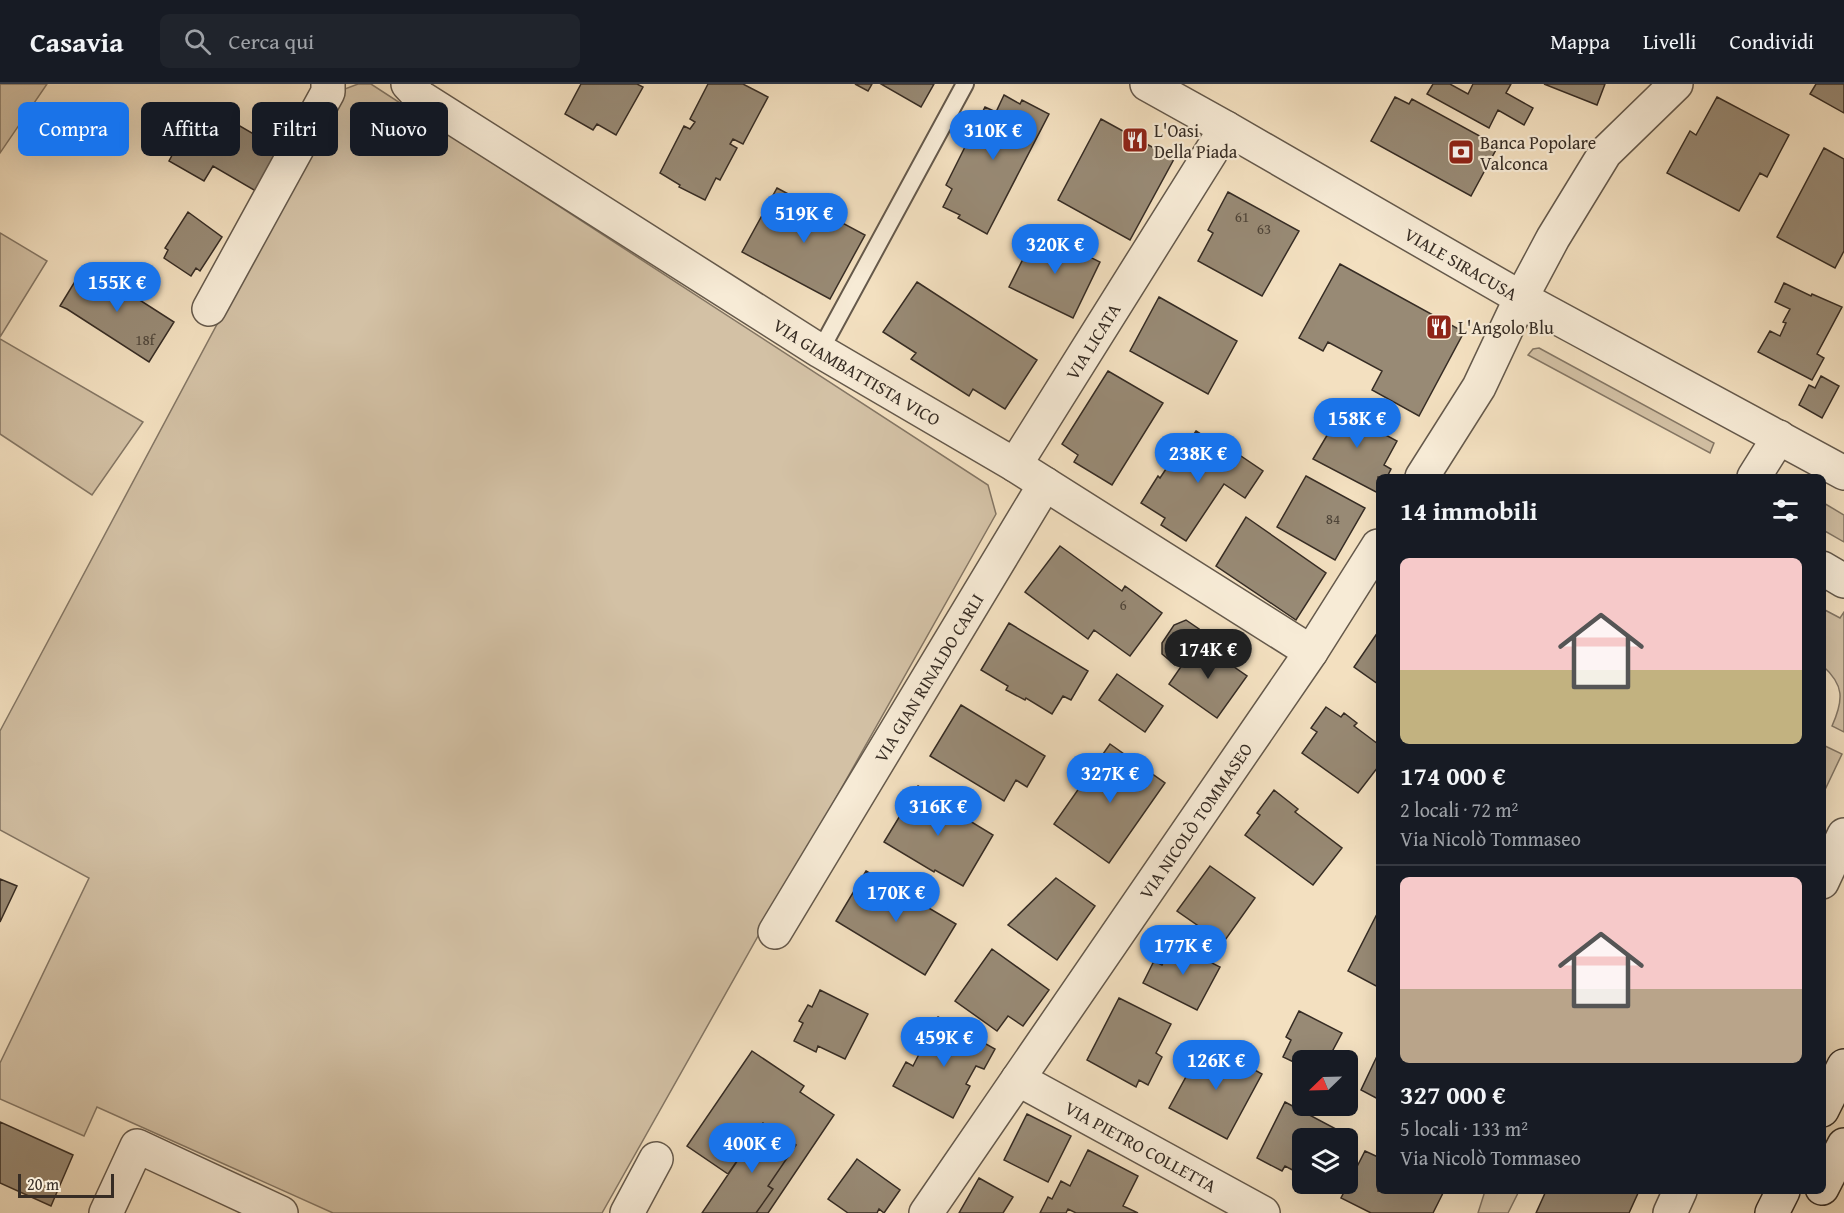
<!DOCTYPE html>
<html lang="it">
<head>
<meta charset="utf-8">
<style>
	body { margin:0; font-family:"Gentium Book Plus",serif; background:#20242c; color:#f1f3f6; height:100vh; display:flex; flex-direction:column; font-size:22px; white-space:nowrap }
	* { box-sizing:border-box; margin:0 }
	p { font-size:20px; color:#9ea1a6 }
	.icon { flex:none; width:33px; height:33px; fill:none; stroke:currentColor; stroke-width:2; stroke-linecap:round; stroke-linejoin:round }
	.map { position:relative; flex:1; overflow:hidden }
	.panel { position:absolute; left:1376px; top:390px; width:450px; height:720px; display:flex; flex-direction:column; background:#171b24; border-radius:9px; box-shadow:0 6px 24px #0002 }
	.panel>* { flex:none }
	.top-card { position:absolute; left:18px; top:18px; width:570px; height:54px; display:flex; gap:12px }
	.needle { width:39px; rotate:247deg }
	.buttons { position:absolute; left:1292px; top:966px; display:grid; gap:12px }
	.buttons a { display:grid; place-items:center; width:66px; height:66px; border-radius:9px; background:#171b24; box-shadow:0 6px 24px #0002; font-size:30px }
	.scale { position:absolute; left:18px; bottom:15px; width:96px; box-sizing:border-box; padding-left:6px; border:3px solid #362c24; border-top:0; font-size:16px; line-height:21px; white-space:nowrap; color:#362c24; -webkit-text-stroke:4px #f7ebd6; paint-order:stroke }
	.price { position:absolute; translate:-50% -51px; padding:0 14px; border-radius:21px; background:#1a73e8; color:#fff; font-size:20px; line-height:39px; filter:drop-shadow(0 2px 3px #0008) }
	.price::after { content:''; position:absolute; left:50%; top:36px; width:18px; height:14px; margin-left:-9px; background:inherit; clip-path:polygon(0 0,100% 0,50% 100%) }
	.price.selected { background:#222; color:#fff }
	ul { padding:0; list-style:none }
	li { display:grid; align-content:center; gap:12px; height:318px; padding:0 24px }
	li+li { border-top:2px solid #363941 }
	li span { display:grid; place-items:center; height:186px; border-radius:9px; color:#555 }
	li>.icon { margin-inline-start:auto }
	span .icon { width:108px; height:108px; fill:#fffc; stroke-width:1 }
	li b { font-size:26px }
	h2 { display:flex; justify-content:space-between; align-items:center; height:72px; padding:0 24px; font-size:26px }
	.chip { padding:0 21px; border-radius:9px; background:#171b24; box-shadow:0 6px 24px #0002; font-size:21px; line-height:54px }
	.chip.selected { background:#1a73e8; color:#fff }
	header { display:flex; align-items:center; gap:36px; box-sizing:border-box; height:84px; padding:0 30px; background:#171b24; border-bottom:2px solid #363941 }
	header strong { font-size:28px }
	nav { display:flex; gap:33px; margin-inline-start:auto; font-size:21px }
	.search { width:420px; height:54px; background:#20242c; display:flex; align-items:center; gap:15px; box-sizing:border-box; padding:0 21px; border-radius:9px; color:#9ea1a6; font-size:22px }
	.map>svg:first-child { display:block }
</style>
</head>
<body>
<header>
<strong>Casavia</strong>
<div class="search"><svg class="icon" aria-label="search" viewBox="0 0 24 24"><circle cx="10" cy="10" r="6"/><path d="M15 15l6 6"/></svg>Cerca qui</div>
<nav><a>Mappa</a><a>Livelli</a><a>Condividi</a></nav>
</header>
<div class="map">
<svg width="1844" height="1129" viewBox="0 0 1844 1129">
	<rect width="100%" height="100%" fill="#f3e0c0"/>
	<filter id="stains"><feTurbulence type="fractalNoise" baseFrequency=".00333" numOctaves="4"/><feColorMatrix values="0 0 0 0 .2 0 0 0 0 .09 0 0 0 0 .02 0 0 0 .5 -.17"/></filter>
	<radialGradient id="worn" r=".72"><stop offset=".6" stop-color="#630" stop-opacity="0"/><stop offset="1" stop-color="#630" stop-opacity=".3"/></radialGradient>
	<path fill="#d3c1a5" stroke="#847664" stroke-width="1.5" d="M0,0H47L0,69Z
		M358,0H371L988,401L996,430L602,1129H333L97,1023L84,1052L0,1015V979L89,794L0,746V647L342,6Z
		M0,149L47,177L0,253Z
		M0,255L143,338L92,411L0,350Z
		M1539,264L1714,359L1710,369L1528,271L1533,265Z
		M1822,418L1844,431V458L1823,446Z
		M1823,525L1840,534L1844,528V648L1832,642C1844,615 1844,601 1823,582Z
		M1823,661L1842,670L1823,710Z
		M1485,1107H1519L1508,1129H1478Z"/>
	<path fill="#988a75" stroke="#362c24" stroke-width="1.5" d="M581,0H637L643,3L616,51L597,40L593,46L565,30Z
		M708,0H743L768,13L743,60L733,55L730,60L737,64L720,96L716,94L705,116L679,103L680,101L660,89L684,42L690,45L695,38L690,35Z
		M855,0H872L868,7Z
		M881,0H934L921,23Z
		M1433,0H1450L1468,10L1473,0H1511L1506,9L1533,24L1524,41L1498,26L1489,44L1427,10Z
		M1544,0H1605L1597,21Z
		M1816,0H1844V29L1810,10Z
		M1004,11L1020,20L1022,16L1049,30L987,150L958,134L960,131L943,123L952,105L946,101L985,23L996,28Z
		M1395,13L1409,20L1412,15L1498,62L1471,112L1371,57Z
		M1717,13L1789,51L1767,93L1760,89L1739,127L1667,89L1690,47L1696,51Z
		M214,27L283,67L259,109L213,82L204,97L169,77L183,51L196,58Z
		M1101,35L1174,75L1130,156L1058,116Z
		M1824,64L1844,75V167L1835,184L1777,153Z
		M777,104L865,151L830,215L742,168Z
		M1228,108L1299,147L1262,212L1198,177L1213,149L1208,146Z
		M188,128L222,153L200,187L196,184L191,192L164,174L168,166L165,164Z
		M1037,147L1100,178L1073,234L1009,203Z
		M1340,180L1464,248L1419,332L1372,306L1382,287L1328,258L1323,267L1299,254Z
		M85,181L174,238L149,278L67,225L60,222Z
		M917,198L1037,276L1005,325L973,305L969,312L911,275L916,269L883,248Z
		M1784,199L1811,212L1812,210L1842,223L1817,270L1824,274L1812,296L1758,268L1770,247L1780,252L1786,239L1783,238L1790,225L1775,218Z
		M1159,213L1237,257L1208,310L1130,267Z
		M1108,287L1163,319L1112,401L1074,378L1078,371L1062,360Z
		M1821,292L1839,302L1822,334L1799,321L1809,301L1815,304Z
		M1345,321L1384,342L1380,348L1397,357L1384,381L1391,385L1387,393H1378V409L1313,375Z
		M1196,347L1230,369L1232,366L1263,387L1245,414L1224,400L1186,457L1161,441L1165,434L1141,419L1158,392L1160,394L1174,373L1177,375Z
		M1306,392L1365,424L1335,476L1277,443Z
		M1246,433L1326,489L1296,536L1216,482Z
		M1060,462L1122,507L1125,502L1162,529L1130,572L1094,546L1088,555L1025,508Z
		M1186,536L1199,545L1175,581L1162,570V559L1174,541Z
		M1009,539L1088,587L1071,616L1063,612L1052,630L1026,614L1025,616L1006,606L1008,602L981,586Z
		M1378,548V600L1354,583Z
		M1198,558L1247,592L1217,634L1169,600Z
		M1117,590L1163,622L1145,648L1099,616Z
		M961,621L1045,672L1027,703L1016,696L1004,717L930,672Z
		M1326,623L1341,633L1344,629L1357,639L1354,642L1378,660V683L1358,709L1302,669L1317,648L1311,644Z
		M1110,660L1165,699L1109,779L1054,740Z
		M918,702L957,725L955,728L993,751L963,802L935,786L934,788L884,758Z
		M1274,706L1298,725L1295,728L1342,764L1313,801L1245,751L1260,731L1257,729Z
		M1210,782L1255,814L1223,859L1177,827Z
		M866,787L956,840L925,891L836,837Z
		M1056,794L1095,822L1057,876L1008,841Z
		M0,795L17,802L0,838Z
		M1378,828V903L1348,887Z
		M1173,859L1220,883L1197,926L1143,899L1154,877L1162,881Z
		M992,865L1049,906L1023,942L1008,932L997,947L955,917Z
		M820,906L868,930L845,975L818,962L816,968L794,957L803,939L799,937L808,921L812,923Z
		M1119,914L1171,940L1156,969L1162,973L1148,1001L1139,996L1136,1003L1087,976Z
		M1299,927L1342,949L1333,966L1343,971L1340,976H1302V982L1283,973L1291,956L1286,953Z
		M938,933L995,965L984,985L976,982L966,1000L970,1002L953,1034L893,1002L906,978L913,982Z
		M1205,958L1262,990L1227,1055L1169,1024Z
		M752,967L804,1002L800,1008L834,1031L768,1129H756L773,1105L768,1102L796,1061L763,1039L728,1090L687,1062Z
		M1378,970V1015L1361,1006Z
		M1285,1018L1336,1045L1331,1054H1302V1091L1285,1082L1282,1087L1257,1074Z
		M1027,1030L1071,1052L1048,1098L1004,1076Z
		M0,1038L73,1071L51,1122L0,1099Z
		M763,1039L796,1061L768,1102L773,1105L756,1129H702Z
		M1088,1066L1138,1092L1123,1122L1138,1129H1076L1068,1125L1066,1129H1040L1048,1113L1052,1115L1061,1097L1070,1102Z
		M1365,1067L1378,1073V1107H1444L1433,1129H1371L1341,1114Z
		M857,1075L900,1106L884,1129L879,1125L877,1129H848L828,1115Z
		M979,1094L1013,1113L1003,1129H959Z
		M1546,1107H1639L1629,1129H1536Z"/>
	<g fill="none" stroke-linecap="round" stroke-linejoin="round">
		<defs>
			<path id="service" d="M820,267L965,0"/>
			<g id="minor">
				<path id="s1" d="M408,0L420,13L820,267L1015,381L1311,568"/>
				<path d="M209,225L328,8V0"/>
				<path id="s2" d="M1015,381L1226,44"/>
				<path d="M1422,393L1479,303L1521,214L1553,154L1605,69L1676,0"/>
				<path d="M1754,393L1779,353"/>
				<path d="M1822,484L1844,497"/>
				<path d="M1822,798L1844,751"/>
				<path id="s3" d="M775,848L1045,400"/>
				<path id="s4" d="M1018,995L1263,1129"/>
				<path d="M106,1129L137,1062L281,1129"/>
				<path d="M627,1129L656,1075"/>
				<path id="s5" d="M926,1129L1311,568L1378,462"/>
				<path d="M1670,1129L1680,1107"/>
			</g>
			<g id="tertiary">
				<path id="s6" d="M1147,0L1226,44L1521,214L1844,389"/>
			</g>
			<path id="secondary" d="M1822,1026L1844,982
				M1822,1104L1844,1061
				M1772,1129L1783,1107"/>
		</defs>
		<use href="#service" stroke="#65594b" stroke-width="20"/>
		<use href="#minor" stroke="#65594b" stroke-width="36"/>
		<use href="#tertiary" stroke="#65594b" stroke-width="36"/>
		<use href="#secondary" stroke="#362c24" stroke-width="36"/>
		<use href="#service" stroke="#f7ebd6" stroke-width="16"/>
		<use href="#minor" stroke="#f7ebd6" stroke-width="33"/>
		<use href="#tertiary" stroke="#f7ebd6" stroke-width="33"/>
		<use href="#secondary" stroke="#f7ebd6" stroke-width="33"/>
	</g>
	<defs>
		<symbol id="restaurant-square" viewBox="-11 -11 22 22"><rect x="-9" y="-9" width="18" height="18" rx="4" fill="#8f2418" stroke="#f7ebd6"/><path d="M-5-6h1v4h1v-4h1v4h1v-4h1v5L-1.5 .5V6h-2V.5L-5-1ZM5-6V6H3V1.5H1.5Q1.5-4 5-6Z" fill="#fff"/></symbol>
		<symbol id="bank-square" viewBox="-11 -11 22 22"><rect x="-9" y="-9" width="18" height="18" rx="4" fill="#8f2418" stroke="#f7ebd6"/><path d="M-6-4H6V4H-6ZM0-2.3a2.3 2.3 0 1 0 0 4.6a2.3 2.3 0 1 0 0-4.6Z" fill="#fff"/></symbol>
	</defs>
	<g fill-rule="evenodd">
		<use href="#restaurant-square" x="1120" y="41" width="30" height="30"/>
		<use href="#bank-square" x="1446" y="53" width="30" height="30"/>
		<use href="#restaurant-square" x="1424" y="228" width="30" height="30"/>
	</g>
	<g text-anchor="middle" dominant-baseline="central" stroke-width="4.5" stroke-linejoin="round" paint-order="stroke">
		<g font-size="15" fill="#4e4438">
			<text x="1242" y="132">61</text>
			<text x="1264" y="144">63</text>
			<text x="145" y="255">18f</text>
			<text x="1333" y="434">84</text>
			<text x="1123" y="520">6</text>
		</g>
		<g font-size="18" fill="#362c24" stroke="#f7ebd6" text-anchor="start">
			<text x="1154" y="46">L'Oasi<tspan x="1154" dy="21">Della Piada</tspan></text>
			<text x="1480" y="58">Banca Popolare<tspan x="1480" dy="21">Valconca</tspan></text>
			<text x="1458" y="243">L'Angolo Blu</text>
		</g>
		<g font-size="18" fill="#362c24" stroke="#f7ebd6">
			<text stroke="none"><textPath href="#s6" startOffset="362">VIALE SIRACUSA</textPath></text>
			<text stroke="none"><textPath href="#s2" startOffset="146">VIA LICATA</textPath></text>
			<text stroke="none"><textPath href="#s1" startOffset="534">VIA GIAMBATTISTA VICO</textPath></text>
			<text stroke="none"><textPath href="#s3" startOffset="297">VIA GIAN RINALDO CARLI</textPath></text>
			<text stroke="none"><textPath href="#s5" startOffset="476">VIA NICOLÒ TOMMASEO</textPath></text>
			<text stroke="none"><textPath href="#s4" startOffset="140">VIA PIETRO COLLETTA</textPath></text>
		</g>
	</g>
	<rect width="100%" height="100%" filter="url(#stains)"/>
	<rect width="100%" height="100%" fill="url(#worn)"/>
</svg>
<div class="buttons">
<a><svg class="needle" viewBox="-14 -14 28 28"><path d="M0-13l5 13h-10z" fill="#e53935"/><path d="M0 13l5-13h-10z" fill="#9ea1a6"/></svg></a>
<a><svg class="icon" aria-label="layers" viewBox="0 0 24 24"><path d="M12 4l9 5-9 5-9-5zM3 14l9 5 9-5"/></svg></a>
</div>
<div class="scale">20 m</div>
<b class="price" style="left:993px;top:77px">310K €</b>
<b class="price" style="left:804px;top:160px">519K €</b>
<b class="price" style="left:1055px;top:191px">320K €</b>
<b class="price" style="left:117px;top:229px">155K €</b>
<b class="price" style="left:1357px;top:365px">158K €</b>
<b class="price" style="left:1198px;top:400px">238K €</b>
<b class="price selected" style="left:1208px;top:596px">174K €</b>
<b class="price" style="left:1110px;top:720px">327K €</b>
<b class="price" style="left:938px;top:753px">316K €</b>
<b class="price" style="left:896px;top:839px">170K €</b>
<b class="price" style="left:1183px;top:892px">177K €</b>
<b class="price" style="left:944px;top:984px">459K €</b>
<b class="price" style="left:1216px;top:1007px">126K €</b>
<b class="price" style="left:752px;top:1090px">400K €</b>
<div class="top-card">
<a class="chip selected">Compra</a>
<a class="chip">Affitta</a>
<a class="chip">Filtri</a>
<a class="chip">Nuovo</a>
</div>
<section class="panel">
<h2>14 immobili<svg class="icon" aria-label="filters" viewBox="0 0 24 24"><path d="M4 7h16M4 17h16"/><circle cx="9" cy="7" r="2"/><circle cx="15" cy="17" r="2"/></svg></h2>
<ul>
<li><span style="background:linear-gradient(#f6c9c9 60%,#c2b280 0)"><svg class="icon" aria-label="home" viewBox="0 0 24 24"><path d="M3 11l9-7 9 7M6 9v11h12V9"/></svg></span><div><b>174 000 €</b><p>2 locali · 72 m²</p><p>Via Nicolò Tommaseo</p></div></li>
<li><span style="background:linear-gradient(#f6c9c9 60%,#b9a48a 0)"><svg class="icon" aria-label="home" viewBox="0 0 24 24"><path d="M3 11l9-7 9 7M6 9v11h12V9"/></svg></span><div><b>327 000 €</b><p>5 locali · 133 m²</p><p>Via Nicolò Tommaseo</p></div></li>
</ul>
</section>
</div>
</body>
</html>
